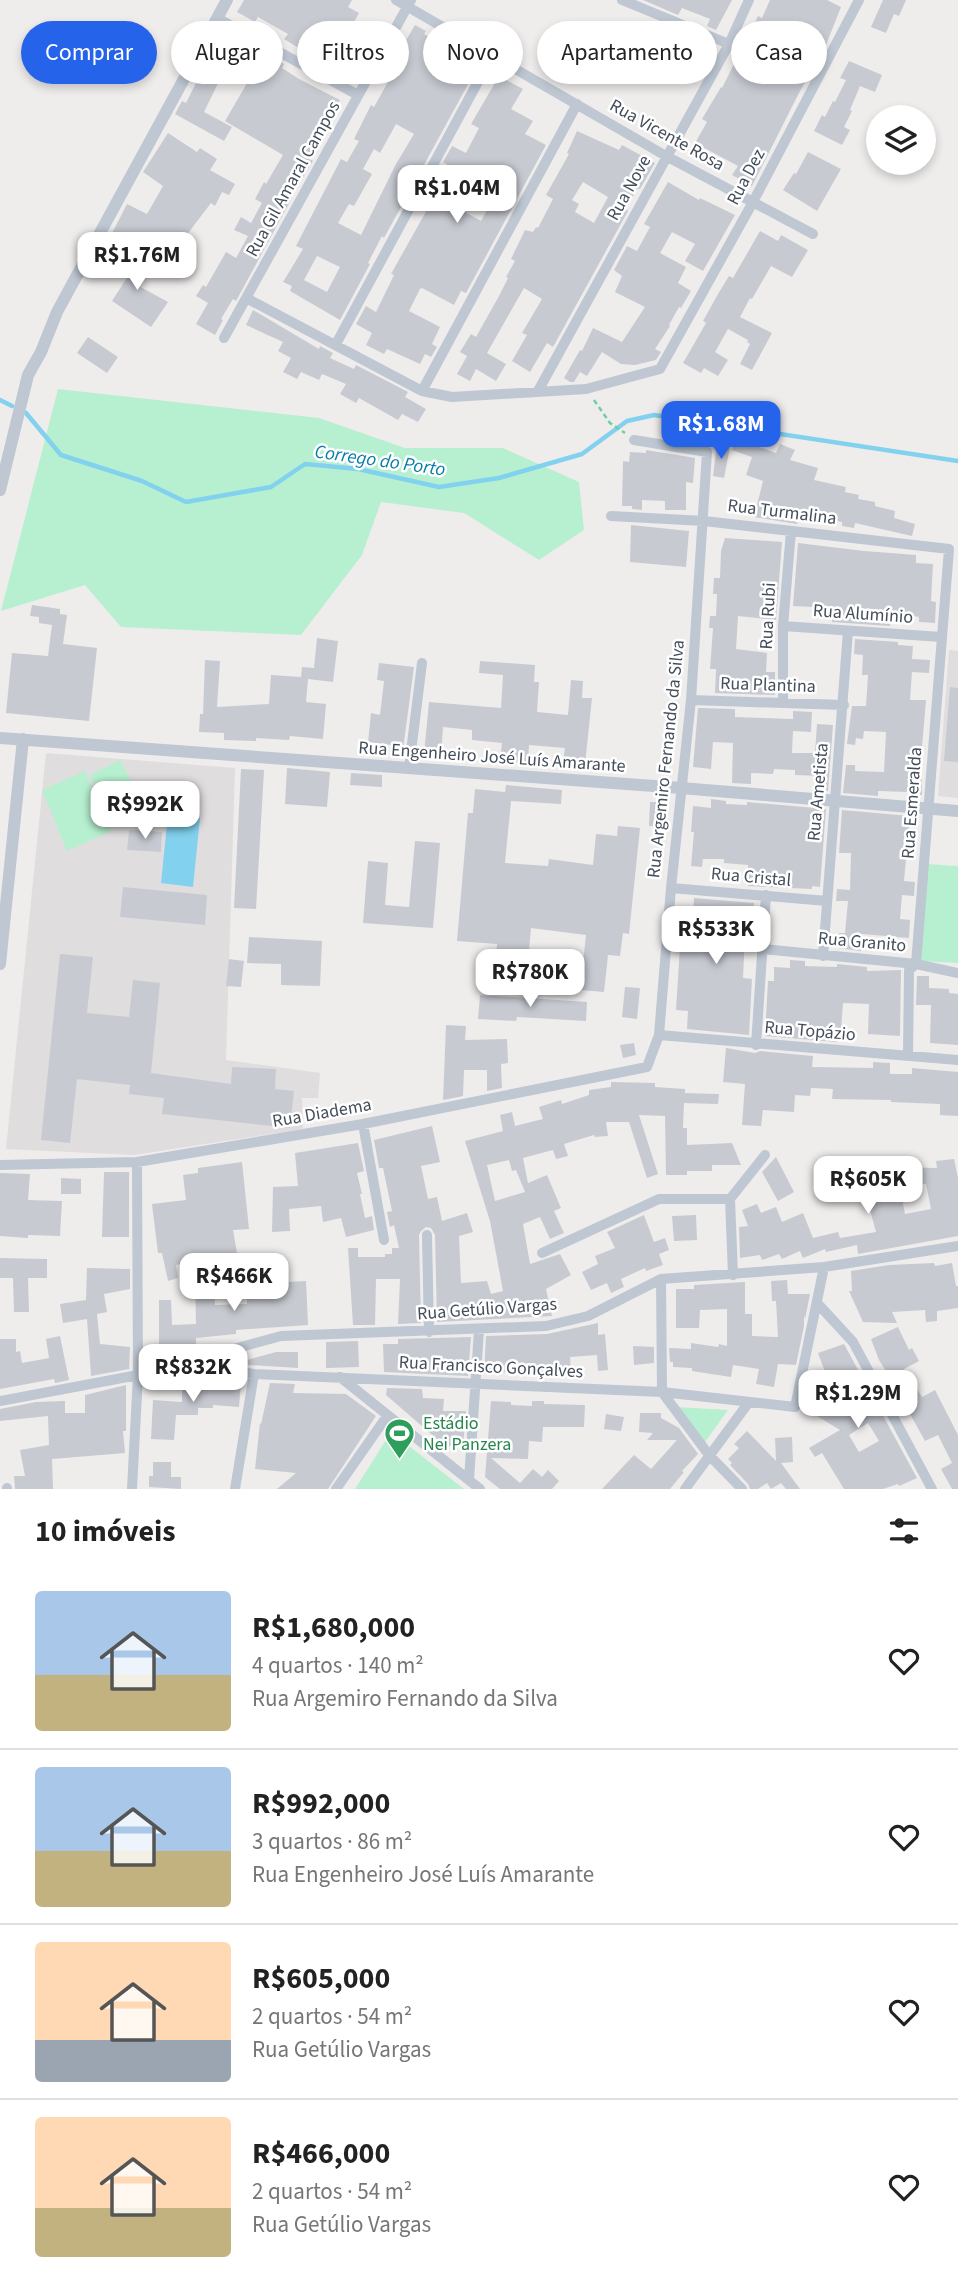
<!DOCTYPE html>
<html lang="pt">
<head>
<meta charset="utf-8">
<style>
	body { margin:0; font-family:"Source Sans 3",sans-serif; background:#f6f6f6; color:#222; height:100vh; display:flex; flex-direction:column; font-size:26px; white-space:nowrap }
	* { box-sizing:border-box; margin:0 }
	p { font-size:23px; color:#767676 }
	.icon { flex:none; width:38px; height:38px; fill:none; stroke:currentColor; stroke-width:2; stroke-linecap:round; stroke-linejoin:round }
	.map { position:relative; height:1489px; overflow:hidden }
	.sheet { display:flex; flex-direction:column; background:#fff; flex:1 }
	.sheet>* { flex:none }
	.top-card { position:absolute; left:21px; top:21px; width:917px; height:63px; display:flex; gap:14px }
	.tools { position:absolute; left:866px; top:105px; display:grid; gap:14px }
	.tools a { display:grid; place-items:center; width:70px; height:70px; border-radius:50%; background:#fff; box-shadow:0 4px 10px #0003; font-size:35px }
	.price { position:absolute; translate:-50% -60px; padding:0 16px; border-radius:14px; background:#fff; color:#222; font-size:23px; line-height:46px; filter:drop-shadow(0 2px 4px #0008) }
	.price::after { content:''; position:absolute; left:50%; top:42px; width:21px; height:16px; margin-left:-10px; background:inherit; clip-path:polygon(0 0,100% 0,50% 100%) }
	.price.current { background:#2563eb; color:#fff }
	ul { padding:0; list-style:none }
	li { display:flex; align-items:center; gap:21px; height:175px; padding:0 35px }
	li+li { border-top:2px solid #e0e0e0 }
	li span { display:grid; place-items:center; flex:none; width:196px; height:140px; border-radius:7px; color:#555 }
	li>.icon { margin-inline-start:auto }
	span .icon { width:84px; height:84px; fill:#fffc; stroke-width:1 }
	li b { font-size:30px }
	h2 { display:flex; justify-content:space-between; align-items:center; height:84px; padding:0 35px; font-size:30px }
	.tag { padding:0 24px; border-radius:32px; background:#fff; box-shadow:0 4px 10px #0003; font-size:24px; line-height:63px }
	.tag.current { background:#2563eb; color:#fff }
	.map>svg:first-child { display:block }
</style>
</head>
<body>
<div class="map">
<svg width="958" height="1489" viewBox="0 0 958 1489">
	<rect width="100%" height="100%" fill="#efecec"/>
	<path fill="#e0ddde" d="M949,650L958,651V798L938,796Z
		M46,753L235,768L226,1060L320,1073L318,1098H302L303,1129L134,1155L6,1149Z"/>
	<path fill="#b7f0d0" d="M58,389L319,418L405,448H503L579,482L584,530L539,560L464,513L381,502L362,555L301,635L121,627L85,585L1,611Z
		M120,760L149,813L114,827L90,775Z
		M85,771L111,831L67,851L42,790Z
		M926,864L958,866V963L920,961Z
		M676,1407L728,1410L705,1442Z
		M391,1432L464,1489H355Z"/>
	<path fill="#82d1ee" d="M168,814L200,818L193,887L161,883Z"/>
	<g fill="none" stroke-linecap="round" stroke-linejoin="round">
		<path stroke="#82d1ee" stroke-width="4.5" d="M0,400L12,406
			M26,413L61,455L142,481L186,502L271,487L305,464L358,469L439,487L499,478L582,454L627,421L654,415L958,461"/>
	</g>
	<path fill="#c8cad2" fill-rule="evenodd" d="M244,0H352L348,7L359,13L354,22L381,38L360,75L338,63L342,57L317,44L310,55L284,39L288,34L258,17L255,22L237,12Z
		M643,0H732L716,30L707,26L710,19L682,8L678,15Z
		M770,0H827L841,7L824,50L800,91L752,186L732,175L738,166L695,143L707,122L702,119L721,87L722,88L758,16L762,18Z
		M883,0H906L899,16L894,14L886,33L871,27Z
		M415,25L426,31L424,34L442,44L444,41L458,49L456,53L478,66L384,238L382,236L368,263L370,264L340,320L290,291L292,286L283,282L303,249L296,246L341,159L347,162L359,141L354,139L371,105L374,107L388,82L385,80L390,71L397,75L408,57L399,52ZM396,124L414,134L396,164L361,235L338,223L349,204L354,206L372,174L363,169L374,149L380,153ZM317,256L340,267L327,292L304,280Z
		M226,41L240,49L244,42L284,64L282,68L299,79L340,100L309,159L313,161L291,197L292,198L236,301L233,299L221,319L223,320L215,335L196,324L208,303L196,296L203,285L206,287L226,252L236,258L248,236L234,230L241,217L251,223L262,203L255,199L264,182L266,184L283,155L225,121L250,78L227,65L204,112L232,127L224,141L175,114L182,101L186,103L206,63L211,66Z
		M849,61L882,75L875,92L860,86L850,110L852,111L844,127L850,130L842,145L814,131L822,115L825,117L833,101L835,102L846,80L840,78Z
		M499,76L523,89L511,109L533,121L525,134L546,145L466,293L461,291L454,305L422,288L420,289L409,311L440,327L432,344L437,347L431,357L425,354L420,364L387,349L384,354L366,345L372,333L356,324L366,306L376,312L394,275L391,274L451,167L443,162L452,146L466,153L479,128L471,124ZM475,171L501,185L481,221L463,211L473,193L465,189Z
		M577,131L619,150L622,145L655,163L640,189H637L626,209L628,211L553,347L547,343L530,372L512,361L527,335L522,333L542,299L524,288L487,353L506,364L496,381L476,369L470,381L457,374L467,356L460,352L471,334L476,337L499,296L508,278L506,277L515,261L511,259L525,230L533,232L536,227L538,228L553,199L546,195L569,154L567,153ZM583,182L608,197L594,223L575,212L579,204L572,200Z
		M168,133L197,152L200,148L217,159L210,170L235,184L229,195L222,192L215,206L211,203L173,253L160,243L134,232L124,249L108,241L127,204L147,214L163,186L143,172Z
		M808,152L841,169L817,211L783,190L794,173L796,174Z
		M668,182L699,200L700,198L735,215L703,271L685,261L695,244L672,232L660,253L686,267L678,283L691,291L681,308L679,307L669,325L670,326L655,349L661,352L656,360L635,365L621,364L602,352L587,376L580,372L574,382H570L564,378L580,350L582,351L593,328L622,342L645,307L615,292L622,276L614,270L627,246L637,251L650,227L644,224Z
		M760,231L778,241L781,235L808,250L792,277L771,266L752,299L750,298L740,317L772,333L752,370L740,364L750,344L747,342L748,340L728,329L715,352L728,360L718,376L704,368L701,373L683,363L706,323L703,321L718,294L729,276L733,278Z
		M123,253L137,262L142,254L150,259L135,284L168,302L151,327L112,301L128,276L114,268Z
		M253,310L319,349L320,346L333,353L330,358L354,369L356,365L408,392L405,397L426,409L418,422L402,414L398,420L359,398L356,403L340,394L346,384L322,374L319,380L301,372L297,379L283,372L291,358L278,351L283,342L246,325Z
		M88,337L118,357L107,373L77,353Z
		M667,420L698,423L697,442L665,437Z
		M736,439L776,453L780,444L795,450L790,460L818,468L814,480L846,487L845,492L859,495L858,499L875,502V506L895,511L894,518L915,524L912,536L855,523L854,528L842,526V522L822,518L823,516L798,515L797,524L754,517L763,481L746,475L752,457L732,450Z
		M717,444L730,447L724,478L713,476Z
		M646,450L695,458L693,483L686,482V510H665V501L642,500V510L632,509V506H622L623,461L629,462L630,452L646,453Z
		M631,525L689,531L686,567L630,562Z
		M725,538L782,542L776,620L738,616L736,649L767,653L766,672H775V695L715,693L716,669H710L713,628H709L710,616H716L717,594H713L714,578H720L721,551Z
		M798,543L864,551L916,555V563L933,564L931,601L936,602L935,623L919,622V617L913,616L891,614L890,626L832,622L833,608L793,606Z
		M32,605L60,609V614L67,615L63,644L97,648L89,721L6,713L12,653L48,656L52,625L39,623V617L30,616Z
		M317,638L338,641L333,682L308,679L306,702L326,704L323,739L290,736L289,740L256,738V741L224,740V733L199,732L200,714H203L205,660L220,661L217,707L269,704L271,675L301,677L302,667L314,668Z
		M855,639L898,642V645L913,646L912,659L930,660L929,673L912,672L910,700H926L921,759L922,795H909V792L878,791V796L843,793L846,765H855V771L884,772L886,732L864,731L863,739L856,738L855,745L847,744L852,706H866L868,675H862L863,655L854,654Z
		M480,661L535,665L534,682H539L537,712L568,715L571,680L583,681L582,698H592L585,764L563,762L565,748L529,745L528,763L500,761L502,743L472,740V730L443,727L441,756L424,754L429,702L501,708L503,675L479,673Z
		M379,663L414,667L402,757L391,755L392,745L368,742L371,713L380,715L384,681L377,680Z
		M950,687L958,688V762L944,761Z
		M698,708L735,709V717L793,719V711L812,712L811,732L793,731L792,753H815L817,724L833,725L828,791H822V776L795,775V770L774,769L773,774L751,773V784L732,783L733,743L713,742L711,769L693,767Z
		M287,768L330,772L327,807L285,804Z
		M241,769L264,770L256,909L234,908Z
		M351,773L382,775V787L350,785Z
		M506,785L562,790L561,804L511,801L505,863L548,866L549,859L593,865L596,834L617,836L618,826L640,828L629,934L623,933L620,956L608,955L604,992L580,990L586,935L531,928L527,972L510,970L511,961L496,960L497,944L457,941L468,813H473L475,789L505,792Z
		M711,799L726,801V804L747,805V802L826,809L820,887L812,886V889L748,886V865L724,863V859H703L702,867L691,866L694,832H691L693,806L711,808Z
		M650,802H668L667,826H649Z
		M842,810L910,816L904,881L915,882L914,896L902,895L900,919L910,920L909,938L862,934L861,951L838,948L839,933H845L848,901H836L837,889L850,890L851,853H839Z
		M129,830L162,832L161,852L127,850Z
		M415,841L440,843L433,928L363,923L368,861L388,863L385,905L409,907Z
		M123,887L207,895L205,925L120,917Z
		M694,898L754,903L753,916H757L756,933H745L743,978L752,979L749,1035L687,1029L688,1011L676,1010L682,914L693,915Z
		M249,937L322,941L320,986L281,985V964L247,963Z
		M60,954L93,957L87,1013L129,1017L133,980L160,983L151,1073L231,1084L232,1067L276,1069L275,1089L294,1091L290,1128L162,1114L164,1098L129,1094L130,1085L77,1079L70,1143L41,1140Z
		M229,959L244,961L241,987L226,986Z
		M790,960L805,961V966L837,967V964L867,967V971L901,970L900,1036L868,1034L869,1004L843,1003L841,1031H838L837,1042L765,1036L768,981H774V967L790,968Z
		M917,976H929V988L949,989V993L958,994V1045L930,1043L931,1005H916Z
		M625,987L640,988L637,1019L622,1017Z
		M480,995L587,1002L586,1021L517,1017L516,1021L478,1019Z
		M446,1025L466,1026L465,1040L507,1039L508,1063L501,1064L502,1088L487,1091V1070H464L463,1096L443,1100Z
		M634,1043L636,1055L623,1058L620,1045Z
		M726,1048L755,1053L760,1051L813,1056L812,1067L873,1068V1062L890,1063V1074H912V1068L958,1072V1116L940,1115V1104L891,1102V1100L832,1099L833,1089L811,1088L810,1096L795,1095L794,1112L763,1110L761,1126L742,1125L745,1084L723,1082Z
		M611,1082L655,1083V1087L685,1089V1093L719,1094L718,1104L684,1103L683,1128H687V1145L732,1143L741,1165H712V1171H687V1175H666L665,1116L639,1115L658,1174L647,1178L629,1122H606L608,1136L595,1137L594,1135L564,1144L568,1156L556,1159L553,1150L523,1158L528,1183L547,1175L561,1208L554,1211L564,1233L550,1239L540,1217L523,1224L530,1264L560,1254L571,1275L546,1289L552,1316L437,1322L435,1235L431,1228L426,1227L421,1231L419,1235L421,1323L398,1324L400,1279H376L375,1325H353L348,1248H358V1257H385V1254H392V1248H399L394,1225L390,1227L387,1212L392,1211L383,1168H379L374,1140L432,1126L440,1162L421,1166L428,1199L437,1197L442,1221L467,1213L473,1232L459,1236L461,1283L487,1281L491,1294L503,1291L490,1221L465,1141L503,1131L500,1115L512,1112L515,1126L543,1119L539,1107L561,1100L562,1104L589,1095V1090L611,1087ZM509,1160L512,1171L516,1170L525,1192L495,1201L487,1165Z
		M358,1143L364,1171L357,1173L362,1194H360L365,1218L372,1216L374,1230L346,1237L341,1218L323,1222L321,1206L289,1209L290,1231L272,1232L273,1187L298,1186L295,1153Z
		M776,1157L794,1192L778,1201L762,1172Z
		M954,1159L958,1178V1236L858,1254L857,1245L826,1252L825,1249L803,1258L800,1251L782,1259L779,1254L762,1260L760,1255L740,1258L739,1227L748,1226L742,1210L757,1204L761,1213L776,1207L782,1222L803,1213L813,1238L838,1232L840,1238L876,1232L866,1195L862,1171L886,1167L937,1168L936,1161ZM899,1183L926,1184L931,1209L905,1214Z
		M242,1162L249,1229L233,1230L237,1253L176,1265L178,1278L168,1281L162,1253H158L152,1204L186,1200L183,1175L198,1173V1168Z
		M104,1172H129V1237H102Z
		M0,1173L30,1174L28,1200L62,1201L60,1236L28,1235V1238L0,1236Z
		M61,1178L81,1179V1194H61Z
		M644,1215L654,1242L665,1238L669,1250L659,1254L663,1265L646,1271L645,1268L621,1279L624,1287L611,1293L607,1283L591,1290L582,1272L598,1264L595,1256L615,1248L607,1232Z
		M696,1215L697,1240L674,1241L672,1216Z
		M0,1258L47,1259V1278H28L29,1312H14L13,1278H0Z
		M934,1263L935,1266L952,1263L956,1286H958V1308L937,1311V1321L926,1322L925,1310L892,1312L897,1323L863,1322L849,1291H852L851,1271L889,1265Z
		M87,1268L130,1269V1289L104,1294L107,1312L97,1314L100,1344L130,1347L129,1369L91,1376L87,1319L63,1323L60,1304L86,1300Z
		M253,1271H266L267,1278L287,1277V1282L306,1281L308,1325L236,1330V1334L196,1338V1351L179,1356H159V1300H171L172,1325L196,1324L195,1274L214,1273L215,1305L247,1304V1298L254,1297Z
		M787,1280L788,1294H810L805,1319L804,1315V1326L796,1365L778,1364L774,1387L756,1384L759,1369L733,1365L731,1377L692,1371V1368L673,1367V1362H670L669,1348L691,1349V1343L718,1347L719,1344L727,1346V1309L700,1310L699,1328H676V1289H694V1285L745,1282V1314H752V1336L778,1337L776,1301H772L771,1281Z
		M598,1323V1335L605,1334L608,1370L598,1371L597,1355L570,1357L571,1374L540,1377L539,1369L484,1374L486,1336L547,1334Z
		M898,1327L909,1350L912,1348L919,1361L904,1369L922,1397L935,1390L958,1435V1489H952L941,1469L952,1463L938,1435L925,1441L905,1405L907,1404L879,1360L871,1339Z
		M60,1336L69,1380L55,1383L54,1379L0,1389V1339H16V1352L20,1351L22,1363L49,1358L46,1339Z
		M471,1337L468,1376L384,1372L383,1344H398V1339Z
		M358,1341L359,1367L326,1368V1342Z
		M844,1344L917,1478L899,1486L898,1484L883,1489H844L822,1453L815,1457L809,1448L840,1430L817,1416L821,1409L822,1388H831L818,1353ZM868,1423L879,1441L859,1452L849,1435Z
		M633,1346L654,1347V1363L634,1365Z
		M276,1352H298V1368L248,1365L247,1360Z
		M200,1378L241,1382L239,1407L213,1405V1408H198V1415H176L174,1440L151,1439L153,1400L182,1402V1381H200Z
		M270,1383L295,1384L293,1393L346,1394L376,1416L328,1489H277L296,1473L255,1469L260,1423L261,1424Z
		M126,1385V1431H123L125,1453L52,1459L53,1489H15L14,1476H25L20,1450L49,1445L48,1416L0,1421V1409L36,1402L65,1401V1413H85V1395Z
		M387,1388L422,1389L423,1398L444,1399L443,1411H466L463,1446H445L386,1395Z
		M491,1401L511,1402V1405L532,1406V1401H544V1404L585,1405L584,1427H543L542,1442L529,1441L528,1459L491,1458L520,1483L533,1469L542,1477L548,1470L559,1481L552,1489H500L485,1477Z
		M640,1413H661V1418L679,1428L698,1454L682,1471L684,1472L670,1489H602L634,1455L651,1469L677,1440H647L653,1433L639,1432Z
		M606,1414L624,1417L621,1431L604,1429Z
		M747,1431L776,1461L775,1438L792,1437L793,1462L781,1463L800,1489H786L781,1483L771,1489L767,1483L758,1489H750L748,1484L730,1465L732,1463L728,1459L739,1448L734,1444Z
		M153,1462H171V1477H181V1489L149,1487V1476H153Z"/>
	<g fill="none" stroke-linecap="round" stroke-linejoin="round">
		<path stroke="#6ecfa5" stroke-width="2.5" stroke-dasharray="5 3.5" stroke-linecap="butt" d="M594,400L610,423L625,433"/>
		<path stroke="#bec7d2" stroke-width="10" d="M396,0L666,156L813,234
			M622,0L729,44
			M217,18L358,95
			M248,299L422,391L452,397L586,389L660,369L753,202L859,0
			M224,338L411,0
			M336,344L492,56
			M422,391L577,104
			M538,391L729,44L749,0
			M611,516L704,521L949,549L916,964L909,970L908,1056
			M783,626L941,637
			M691,700L844,705
			M783,703V626L791,531
			M409,768L422,663
			M671,888L827,901
			M763,949L916,964L958,973
			M823,956L848,631
			M659,1035L958,1060
			M756,1045L766,895
			M363,1124L384,1240
			M0,1165L137,1162L363,1124L647,1067L659,1035L671,888L691,700L707,452L634,440
			M730,1199L765,1155
			M427,1235L429,1332
			M542,1253L659,1199H730L733,1275
			M661,1279L662,1392L709,1455L742,1489
			M818,1304L853,1342L932,1489
			M189,1365L254,1374L662,1392L795,1407L824,1267
			M340,1377L480,1489
			M0,1401L138,1375L281,1336L546,1326L588,1316L661,1279L824,1267L958,1246
			M469,1480L479,1330
			M7,1489V1488
			M132,1489L138,1375L137,1162
			M235,1489L254,1374
			M336,1489L387,1416
			M685,1489L749,1402"/>
		<path stroke="#bec7d2" stroke-width="12" d="M0,490L28,375L41,352L57,312L227,0
			M0,738L681,788L958,811
			M0,964L23,739"/>
	</g>
	<defs>
		<symbol id="stadium-pin" viewBox="-11 -11 22 30"><path d="M0 17L-7.5 6A9.5 9.5 0 1 1 7.5 6Z" fill="#2e9e5b" stroke="#fff"/><path d="M0-5a6.5 5 0 1 0 0 10a6.5 5 0 1 0 0-10ZM-3.5-1.8h7v3.6h-7Z" fill="#fff"/></symbol>
	</defs>
	<g fill-rule="evenodd">
		<use href="#stadium-pin" x="382" y="1416" width="35" height="47"/>
	</g>
	<g text-anchor="middle" dominant-baseline="central" stroke-width="5" stroke-linejoin="round" paint-order="stroke">
		<g font-size="18" fill="#444e5a" stroke="#fff">
			<text transform="translate(667 135) rotate(29)">Rua Vicente Rosa</text>
			<text transform="translate(746 177) rotate(-62)">Rua Dez</text>
			<text transform="translate(293 179) rotate(-61)">Rua Gil Amaral Campos</text>
			<text transform="translate(629 188) rotate(-61)">Rua Nove</text>
			<text transform="translate(782 512) rotate(7)">Rua Turmalina</text>
			<text transform="translate(863 614) rotate(4)">Rua Alumínio</text>
			<text transform="translate(768 616) rotate(-87)">Rua Rubi</text>
			<text transform="translate(768 685) rotate(2)">Rua Plantina</text>
			<text transform="translate(492 757) rotate(4)">Rua Engenheiro José Luís Amarante</text>
			<text transform="translate(666 759) rotate(-84)">Rua Argemiro Fernando da Silva</text>
			<text transform="translate(818 792) rotate(-85)">Rua Ametista</text>
			<text transform="translate(912 803) rotate(-86)">Rua Esmeralda</text>
			<text transform="translate(751 877) rotate(5)">Rua Cristal</text>
			<text transform="translate(862 942) rotate(5)">Rua Granito</text>
			<text transform="translate(810 1031) rotate(5)">Rua Topázio</text>
			<text transform="translate(322 1113) rotate(-10)">Rua Diadema</text>
			<text transform="translate(487 1309) rotate(-4)">Rua Getúlio Vargas</text>
			<text transform="translate(491 1367) rotate(3)">Rua Francisco Gonçalves</text>
		</g>
		<g font-size="18" fill="#27864d" stroke="#fff" text-anchor="start">
			<text x="423" y="1423">Estádio<tspan x="423" dy="21">Nei Panzera</tspan></text>
		</g>
		<g font-size="19" font-style="italic" fill="#077eaa" stroke="#fff">
			<text transform="translate(380 461) rotate(8)">Corrego do Porto</text>
		</g>
	</g>
</svg>
<div class="tools">
<a><svg class="icon" aria-label="layers" viewBox="0 0 24 24"><path d="M12 4l9 5-9 5-9-5zM3 14l9 5 9-5"/></svg></a>
</div>
<b class="price" style="left:457px;top:225px">R$1.04M</b>
<b class="price" style="left:137px;top:292px">R$1.76M</b>
<b class="price current" style="left:721px;top:461px">R$1.68M</b>
<b class="price" style="left:145px;top:841px">R$992K</b>
<b class="price" style="left:716px;top:966px">R$533K</b>
<b class="price" style="left:530px;top:1009px">R$780K</b>
<b class="price" style="left:868px;top:1216px">R$605K</b>
<b class="price" style="left:234px;top:1313px">R$466K</b>
<b class="price" style="left:193px;top:1404px">R$832K</b>
<b class="price" style="left:858px;top:1430px">R$1.29M</b>
<div class="top-card">
<a class="tag current">Comprar</a>
<a class="tag">Alugar</a>
<a class="tag">Filtros</a>
<a class="tag">Novo</a>
<a class="tag">Apartamento</a>
<a class="tag">Casa</a>
</div>
</div>
<section class="sheet">
<h2>10 imóveis<svg class="icon" aria-label="filters" viewBox="0 0 24 24"><path d="M4 7h16M4 17h16"/><circle cx="9" cy="7" r="2"/><circle cx="15" cy="17" r="2"/></svg></h2>
<ul>
<li><span style="background:linear-gradient(#a9c7e8 60%,#c2b280 0)"><svg class="icon" aria-label="home" viewBox="0 0 24 24"><path d="M3 11l9-7 9 7M6 9v11h12V9"/></svg></span><div><b>R$1,680,000</b><p>4 quartos · 140 m²</p><p>Rua Argemiro Fernando da Silva</p></div><svg class="icon" aria-label="heart" viewBox="0 0 24 24"><path d="M12 20l-8-8c-3-5 5-10 8-4 3-6 11-1 8 4z"/></svg></li>
<li><span style="background:linear-gradient(#a9c7e8 60%,#c2b280 0)"><svg class="icon" aria-label="home" viewBox="0 0 24 24"><path d="M3 11l9-7 9 7M6 9v11h12V9"/></svg></span><div><b>R$992,000</b><p>3 quartos · 86 m²</p><p>Rua Engenheiro José Luís Amarante</p></div><svg class="icon" aria-label="heart" viewBox="0 0 24 24"><path d="M12 20l-8-8c-3-5 5-10 8-4 3-6 11-1 8 4z"/></svg></li>
<li><span style="background:linear-gradient(#ffd9b3 70%,#9aa5b1 0)"><svg class="icon" aria-label="home" viewBox="0 0 24 24"><path d="M3 11l9-7 9 7M6 9v11h12V9"/></svg></span><div><b>R$605,000</b><p>2 quartos · 54 m²</p><p>Rua Getúlio Vargas</p></div><svg class="icon" aria-label="heart" viewBox="0 0 24 24"><path d="M12 20l-8-8c-3-5 5-10 8-4 3-6 11-1 8 4z"/></svg></li>
<li><span style="background:linear-gradient(#ffd9b3 65%,#c2b280 0)"><svg class="icon" aria-label="home" viewBox="0 0 24 24"><path d="M3 11l9-7 9 7M6 9v11h12V9"/></svg></span><div><b>R$466,000</b><p>2 quartos · 54 m²</p><p>Rua Getúlio Vargas</p></div><svg class="icon" aria-label="heart" viewBox="0 0 24 24"><path d="M12 20l-8-8c-3-5 5-10 8-4 3-6 11-1 8 4z"/></svg></li>
</ul>
</section>
</body>
</html>
